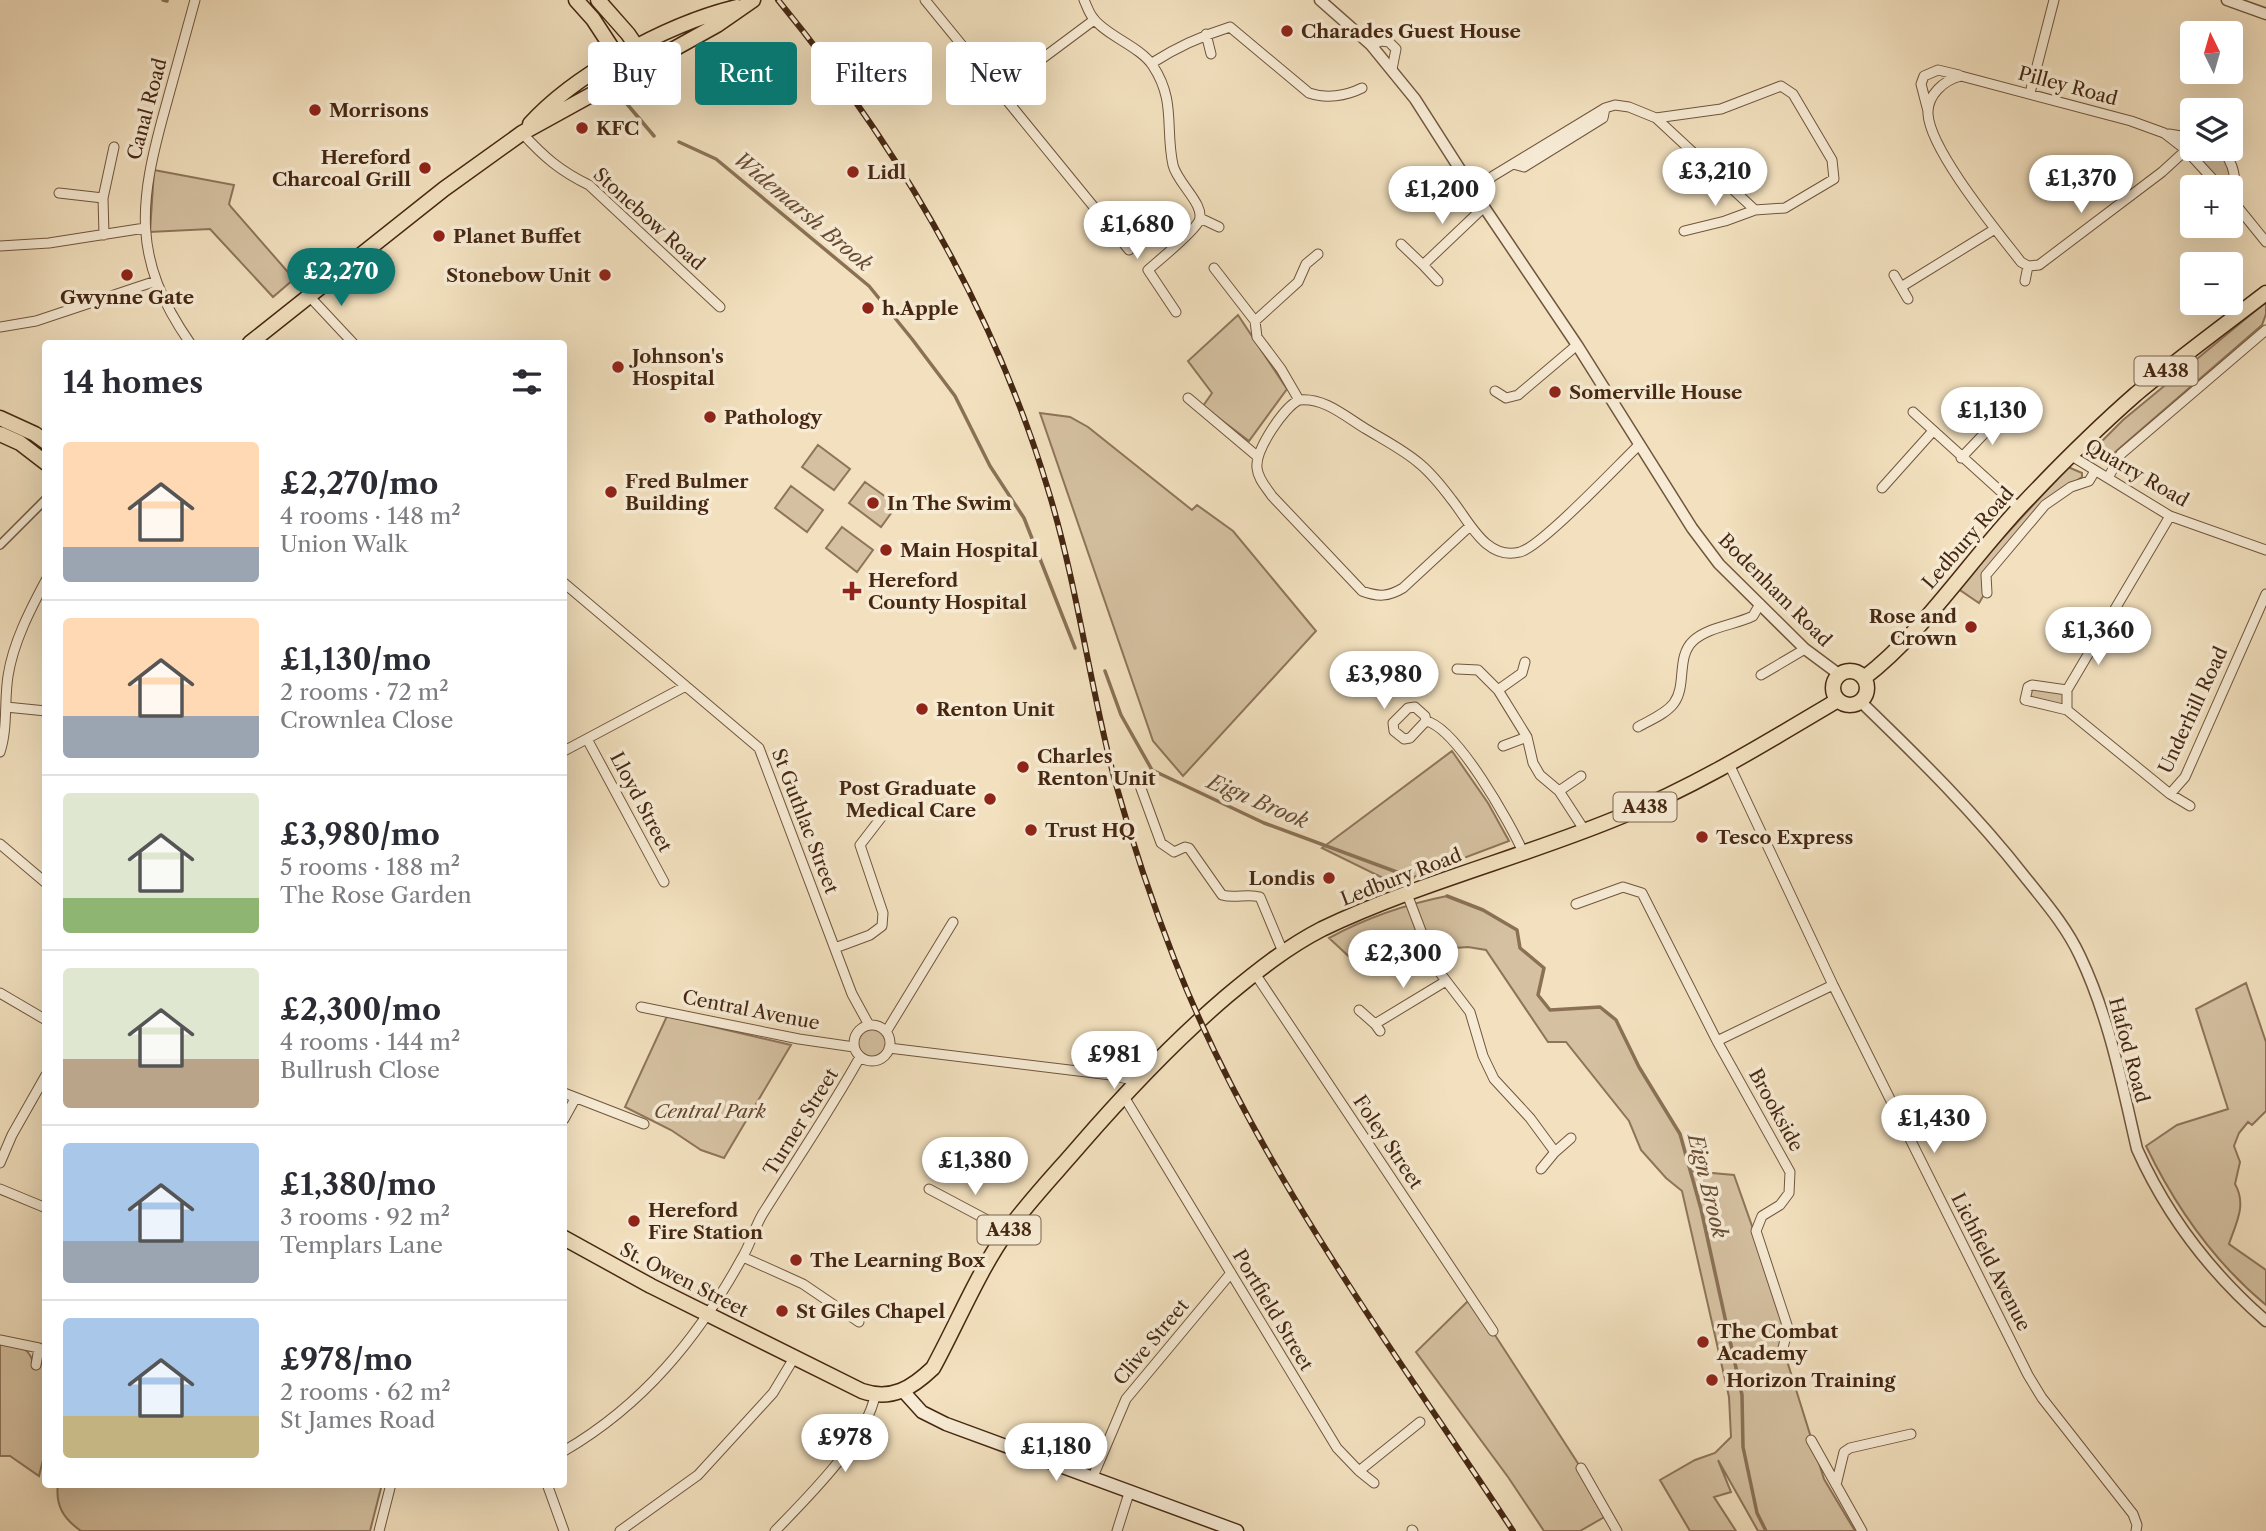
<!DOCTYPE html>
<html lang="en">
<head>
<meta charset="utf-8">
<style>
	body { margin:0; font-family:"Libre Caslon Text",serif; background:#f7f7f7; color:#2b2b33; height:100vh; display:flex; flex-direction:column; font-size:26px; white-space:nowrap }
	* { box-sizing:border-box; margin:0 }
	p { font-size:23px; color:#7c7c81 }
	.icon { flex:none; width:38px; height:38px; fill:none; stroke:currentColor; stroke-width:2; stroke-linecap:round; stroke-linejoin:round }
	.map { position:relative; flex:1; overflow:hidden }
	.side { position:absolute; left:42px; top:340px; width:525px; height:1148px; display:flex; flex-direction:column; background:#fff; border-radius:7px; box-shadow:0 7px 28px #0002 }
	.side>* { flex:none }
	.hud { position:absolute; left:588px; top:42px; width:665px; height:63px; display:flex; gap:14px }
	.needle { width:46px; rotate:355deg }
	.tools { position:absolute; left:2180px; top:21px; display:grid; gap:14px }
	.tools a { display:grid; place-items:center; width:63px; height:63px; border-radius:7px; background:#fff; box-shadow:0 7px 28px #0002; font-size:35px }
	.price { position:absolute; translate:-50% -60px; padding:0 16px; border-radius:24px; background:#fff; color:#222; font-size:23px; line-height:46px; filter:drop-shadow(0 2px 4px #0008) }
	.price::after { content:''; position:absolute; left:50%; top:42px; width:21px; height:16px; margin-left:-10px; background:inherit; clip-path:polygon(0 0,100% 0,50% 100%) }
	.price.on { background:#0f766e; color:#fff }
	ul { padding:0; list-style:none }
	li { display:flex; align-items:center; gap:21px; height:175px; padding:0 21px }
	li+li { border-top:2px solid #e1e1e2 }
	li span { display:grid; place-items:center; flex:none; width:196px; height:140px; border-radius:7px; color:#555 }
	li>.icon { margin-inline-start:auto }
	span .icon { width:84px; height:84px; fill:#fffc; stroke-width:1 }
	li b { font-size:30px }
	h2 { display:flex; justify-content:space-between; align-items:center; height:84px; padding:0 21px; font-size:30px }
	.pill { padding:0 24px; border-radius:7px; background:#fff; box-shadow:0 7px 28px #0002; font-size:24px; line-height:63px }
	.pill.on { background:#0f766e; color:#fff }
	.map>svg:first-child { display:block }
</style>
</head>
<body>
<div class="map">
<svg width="2266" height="1531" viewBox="0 0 2266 1531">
	<rect width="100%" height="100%" fill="#f2e0be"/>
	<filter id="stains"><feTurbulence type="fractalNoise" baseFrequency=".00286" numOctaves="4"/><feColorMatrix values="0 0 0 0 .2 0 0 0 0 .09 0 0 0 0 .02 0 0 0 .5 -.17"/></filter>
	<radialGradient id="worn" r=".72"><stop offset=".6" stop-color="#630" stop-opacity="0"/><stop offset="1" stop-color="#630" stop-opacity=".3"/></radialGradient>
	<path fill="#d5c1a1" stroke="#8e745a" stroke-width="2" d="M2164,133L2193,138V149H2222L2231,161V187H2220Z
		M154,170L234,185L229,204L231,207L294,279L273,297L210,229L150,232Z
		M2266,302V314L2262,325L2106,460L2092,451L2123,420Z
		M1238,315L1287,389L1249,441L1203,406L1212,393L1188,361Z
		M1040,413L1070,417L1088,427L1192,510L1197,505L1233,531L1316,631L1183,776L1153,741Z
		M818,445L850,469L834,490L802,467Z
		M2068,467L2082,473V477L2044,502L1984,575L1985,593L1979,603L1957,588Z
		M865,482L897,505L881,527L849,503Z
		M791,486L823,510L807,532L775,508Z
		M842,527L873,550L857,572L826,548Z
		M2028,687L2067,690V710L2025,700Z
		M1452,751L1488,803L1509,841L1395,884L1322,848Z
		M1447,896L1483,910L1517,930L1520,948L1544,968L1538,995L1550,1010L1600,1007L1616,1020L1639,1067L1680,1134L1690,1171L1734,1175L1788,1328L1783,1348L1824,1479L1855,1531H1758L1718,1460L1731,1492L1714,1497L1736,1531H1690L1660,1480L1695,1460L1715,1453L1731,1437L1729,1397L1682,1191L1666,1178L1641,1150L1629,1121L1566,1042H1548L1486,950L1468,947L1426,950L1383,969L1357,964L1329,938C1364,919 1407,904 1447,896Z
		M2246,983L2266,1042V1111L2252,1125L2248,1122L2239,1133L2234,1146L2240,1162L2235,1184C2247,1205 2236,1223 2229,1244L2266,1270V1305C2214,1262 2175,1206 2146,1146L2177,1125L2228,1109L2196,1009Z
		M667,1016L791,1045L724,1158L701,1150L671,1130L625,1107Z
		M854 1043a18 18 0 1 1 36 0a18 18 0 1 1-36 0Z
		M1471,1298L1581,1468L1608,1515L1580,1531H1544L1508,1477L1416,1352Z
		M0,1344C20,1348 28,1344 34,1365L40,1367L45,1353V1452L39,1476L10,1456H0Z
		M58,1484H382L370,1531H81C64,1519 55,1506 58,1484Z"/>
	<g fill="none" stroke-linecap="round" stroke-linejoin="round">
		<path stroke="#8a7156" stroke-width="3.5" d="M163,0L167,1
			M616,91L654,136
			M679,142L716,159L869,286L912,339L955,396L990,466L1024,518L1075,648
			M1105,671L1121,715L1152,770L1264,823L1413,878
			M1447,896L1483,910L1517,930L1520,948L1544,968L1538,995L1550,1010L1600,1007L1616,1020L1639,1067L1680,1134L1701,1209L1742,1395L1743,1447L1757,1513L1766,1531"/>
		<defs>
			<path id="pedestrian" d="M0,545L46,499"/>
			<path id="minor" d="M925,0L1129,250
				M1084,0C1087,6 1089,14 1094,19C1107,36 1141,47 1153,66C1176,101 1165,128 1173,165C1177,183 1206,205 1199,221C1193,233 1159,260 1148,270L1176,312
				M1206,34L1211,54
				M1371,45L1381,41L1389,42L1396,49L1392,69
				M1043,58L1094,20
				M1152,63C1177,47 1201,36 1230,27L1309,93C1326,99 1346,96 1362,88
				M2030,93L2054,0
				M1928,111L1921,84L1924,76L1938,70L1959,75
				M522,133C544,157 560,171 589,185L720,307
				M2169,134L2193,138
				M2222,149C2237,168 2235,181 2235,204
				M2186,150L2164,133L2131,121L1961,76C1944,80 1927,95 1928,114C1930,150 1997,231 2021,262L2028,266L2039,265L2162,172L2186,150L2220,187
				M1513,164L1524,167L1603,118L1605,108
				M1474,191L1493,176L1605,108L1615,105L1629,107L1656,118L1721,109L1781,86L1793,94L1832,160L1834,179L1785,208L1755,210L1656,118
				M59,193L103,198
				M2232,200L2266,242
				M1200,218L1219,227
				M1684,231L1725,221L1755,210
				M104,235L103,198L114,147
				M1401,244L1423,265L1484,207
				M0,246L49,243L145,228
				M1423,265L1438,281
				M1214,268L1255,321L1257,337L1281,369L1299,400C1324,397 1346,417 1366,429C1384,440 1404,450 1420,464C1432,474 1443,488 1452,500C1469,521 1486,561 1520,552C1541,547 1618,465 1639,445
				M1894,275L1901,287
				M2025,281L2028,266
				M309,296L353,343
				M1908,299L1901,287L1995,229
				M1255,321L1298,282L1306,264L1318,254
				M0,327L36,321L156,281
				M190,343C131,258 139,203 165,109C175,72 185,36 195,0
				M1495,391L1506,398L1518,395L1577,345
				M1188,398L1258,457
				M1299,400C1284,407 1255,450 1257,468C1258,479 1266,487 1272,496L1362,591C1378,597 1388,597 1403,588L1470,526
				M1913,412L2019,508
				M2070,455L2170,516L2266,550
				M1961,458L2001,416
				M2108,478L2121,454L2266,330
				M1882,488L1933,431
				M2170,516L2067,690V710L2170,794L2190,806
				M564,583L759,748L852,994L869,1025
				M1987,593L1986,575L2045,505L2071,487L2089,481L2095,471
				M1457,669L1478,670L1498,690L1527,737L1533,763L1540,775L1559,791L1585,831
				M1761,675L1805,649
				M1498,690L1522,673L1525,662
				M6,707L46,711
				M1415,707L1425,716L1426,721L1410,738L1404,739L1394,731L1393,723L1408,708Z
				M2067,710L2025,700L2028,687L2032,685L2067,690
				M1426,721C1457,728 1510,823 1523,852
				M1638,727C1650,720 1666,714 1674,703C1687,685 1676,657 1693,641C1708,627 1735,625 1753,616L1760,604
				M587,739L664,882
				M1503,746L1527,737
				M564,751L686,686
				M0,752C8,728 4,701 8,676C13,643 30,610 46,580
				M1729,764L1833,985L2028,1375L2042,1398L2133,1514L2137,1525L2136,1531
				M1139,783L1161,843L1174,852L1185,847L1189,848L1222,895C1235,899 1247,893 1260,897L1283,952
				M1559,791L1581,776
				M2170,794L2185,777L2266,594
				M0,844L46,883
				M1407,894L1434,965L1470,1012L1483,1056L1494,1079L1530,1118L1555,1152L1541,1169
				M1576,904L1623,887L1642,893L1717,1041
				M835,948L870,935L882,926L883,913L860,845L887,810
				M1254,972L1493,1331
				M0,993L46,1020
				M641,1007L799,1039L854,1047
				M1359,1010L1375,1024L1380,1031
				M1375,1024L1446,981
				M854 1043a18 18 0 1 1 36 0a18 18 0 1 1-36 0Z
				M886,1032L953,922
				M889,1048L1111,1075L1136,1081
				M564,1093L644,1124
				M1123,1095L1337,1448L1359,1471L1420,1422
				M564,1119L575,1099
				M1555,1152L1571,1138
				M0,1163L12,1135L46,1075
				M0,1189L46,1208
				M929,1189L1008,1231
				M743,1257L803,1284L859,1322
				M0,1340L39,1348L36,1365
				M1783,1348L1788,1328L1756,1231L1762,1216L1780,1205L1789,1193L1790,1172L1717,1041L1833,985
				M1811,1440L1862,1531
				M564,1451C643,1405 698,1338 742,1258C750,1245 754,1229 762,1215C795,1162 830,1111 860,1057
				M1581,1468L1617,1531
				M1359,1471L1374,1483
				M1092,1479L1126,1399L1231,1273
				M547,1484L564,1531
				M1836,1485L1844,1452L1850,1448L1911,1434
				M1412,1530L1413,1531
				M379,1531L391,1484
				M620,1531L698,1475L773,1393L794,1358
				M775,1531C805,1500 868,1438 875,1395
				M1117,1531L1129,1493"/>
			<path id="tertiary" d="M1320,0L1371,45L1415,99L1484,207L1577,345L1692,528L1719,564L1805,649L1840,675
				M2227,0L2266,14
				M1861,702C1919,758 1975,813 2025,877C2045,902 2066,926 2080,956C2109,1017 2122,1084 2137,1149C2167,1216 2212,1274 2266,1321"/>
			<path id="secondary" d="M903,1391L922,1412L946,1424L1237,1531"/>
			<path id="primary" d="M530,124C555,96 586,75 619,56
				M250,343L444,189L522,133L629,74"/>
			<path id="trunk" d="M576,0L593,19L629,74L717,25L753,0
				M598,0L628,34L641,53
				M619,56C656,35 695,17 737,7
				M0,418L35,434L46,442
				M0,434L20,443L46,463
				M1833 688a17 17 0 1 1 34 0a17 17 0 1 1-34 0Z
				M1864,678C1923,633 1970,560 2022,505C2058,467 2096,429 2136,394C2178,359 2223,326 2266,293
				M564,1238L651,1286L862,1391C892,1401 912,1388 933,1368C957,1324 979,1270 1008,1230C1030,1200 1056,1173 1080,1145C1126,1092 1173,1042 1227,996C1257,971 1287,947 1322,929C1418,883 1524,857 1622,816C1698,785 1767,742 1838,700"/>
		</defs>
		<use href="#pedestrian" stroke="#71563d" stroke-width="10"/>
		<use href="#minor" stroke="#71563d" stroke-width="11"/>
		<use href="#tertiary" stroke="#71563d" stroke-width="13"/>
		<use href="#secondary" stroke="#462812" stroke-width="15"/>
		<use href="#primary" stroke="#462812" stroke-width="17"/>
		<use href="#trunk" stroke="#462812" stroke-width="17"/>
		<use href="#pedestrian" stroke="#f7ebd5" stroke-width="7"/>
		<use href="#minor" stroke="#f7ebd5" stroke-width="9"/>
		<use href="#tertiary" stroke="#f7ebd5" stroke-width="10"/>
		<use href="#secondary" stroke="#f7ebd5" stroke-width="12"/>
		<use href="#primary" stroke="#f2e0be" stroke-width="14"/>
		<use href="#trunk" stroke="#f2e0be" stroke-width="14"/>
		<defs>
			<path id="rail" d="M778,0C898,146 996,313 1050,496C1078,590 1090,687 1115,781C1132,842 1152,902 1175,961C1255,1166 1393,1348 1513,1531"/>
		</defs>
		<use href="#rail" stroke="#462812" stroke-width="6"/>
		<use href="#rail" stroke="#f7ebd5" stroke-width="3.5" stroke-dasharray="10" stroke-linecap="butt"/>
	</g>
	<g fill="#8f2418" stroke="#f7ebd5" stroke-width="2.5">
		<circle cx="1287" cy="31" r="7"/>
		<circle cx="315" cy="110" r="7"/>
		<circle cx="582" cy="128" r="7"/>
		<circle cx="425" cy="168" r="7"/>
		<circle cx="853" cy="172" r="7"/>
		<circle cx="439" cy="236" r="7"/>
		<circle cx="127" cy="275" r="7"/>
		<circle cx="605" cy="275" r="7"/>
		<circle cx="868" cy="308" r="7"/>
		<circle cx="618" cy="367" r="7"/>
		<circle cx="1555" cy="392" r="7"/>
		<circle cx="710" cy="417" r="7"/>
		<circle cx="611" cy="492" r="7"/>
		<circle cx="873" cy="503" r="7"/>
		<circle cx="886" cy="550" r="7"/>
		<path d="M848.5 580.5h7v7h7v7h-7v7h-7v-7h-7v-7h7z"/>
		<circle cx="1971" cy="627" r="7"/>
		<circle cx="922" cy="709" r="7"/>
		<circle cx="1023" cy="767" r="7"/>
		<circle cx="990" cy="799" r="7"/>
		<circle cx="1031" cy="830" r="7"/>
		<circle cx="1702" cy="837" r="7"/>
		<circle cx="1329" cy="878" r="7"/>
		<circle cx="634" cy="1221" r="7"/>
		<circle cx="796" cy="1260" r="7"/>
		<circle cx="782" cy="1311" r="7"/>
		<circle cx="1703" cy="1342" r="7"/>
		<circle cx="1712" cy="1380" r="7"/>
	</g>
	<g text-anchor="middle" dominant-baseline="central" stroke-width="7" stroke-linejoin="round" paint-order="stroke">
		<g fill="#f7ebd5" stroke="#7b624c" stroke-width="2">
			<rect x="2134.5" y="356.5" width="63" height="29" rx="5"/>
			<rect x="1613.5" y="792.5" width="63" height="29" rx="5"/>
			<rect x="977.5" y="1215.5" width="63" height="29" rx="5"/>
		</g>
		<g font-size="18" font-weight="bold" fill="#462812">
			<text x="2166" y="371">A438</text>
			<text x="1645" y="807">A438</text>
			<text x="1009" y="1230">A438</text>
		</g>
		<g font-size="19" font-weight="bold" fill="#462812" stroke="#f7ebd5" text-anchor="start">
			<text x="1301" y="31">Charades Guest House</text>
			<text x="329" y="110">Morrisons</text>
			<text x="596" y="128">KFC</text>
			<text x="411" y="157" text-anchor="end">Hereford<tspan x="411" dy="22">Charcoal Grill</tspan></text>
			<text x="867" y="172">Lidl</text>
			<text x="453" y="236">Planet Buffet</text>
			<text x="591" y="275" text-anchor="end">Stonebow Unit</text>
			<text x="127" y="297" text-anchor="middle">Gwynne Gate</text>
			<text x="882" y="308">h.Apple</text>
			<text x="632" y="356">Johnson's<tspan x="632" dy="22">Hospital</tspan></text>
			<text x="1569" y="392">Somerville House</text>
			<text x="724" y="417">Pathology</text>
			<text x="625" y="481">Fred Bulmer<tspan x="625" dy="22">Building</tspan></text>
			<text x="887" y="503">In The Swim</text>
			<text x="900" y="550">Main Hospital</text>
			<text x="868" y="580">Hereford<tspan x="868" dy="22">County Hospital</tspan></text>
			<text x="1957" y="616" text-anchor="end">Rose and<tspan x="1957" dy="22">Crown</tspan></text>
			<text x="936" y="709">Renton Unit</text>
			<text x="1037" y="756">Charles<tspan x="1037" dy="22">Renton Unit</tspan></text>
			<text x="976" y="788" text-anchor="end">Post Graduate<tspan x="976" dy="22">Medical Care</tspan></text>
			<text x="1045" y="830">Trust HQ</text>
			<text x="1716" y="837">Tesco Express</text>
			<text x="1315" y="878" text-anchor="end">Londis</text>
			<text x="648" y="1210">Hereford<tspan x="648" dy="22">Fire Station</tspan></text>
			<text x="810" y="1260">The Learning Box</text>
			<text x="796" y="1311">St Giles Chapel</text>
			<text x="1717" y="1331">The Combat<tspan x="1717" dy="22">Academy</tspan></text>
			<text x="1726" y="1380">Horizon Training</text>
		</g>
		<g font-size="19" fill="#462812" stroke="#f7ebd5">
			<text transform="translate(2068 86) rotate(15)">Pilley Road</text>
			<text transform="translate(147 109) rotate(-75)">Canal Road</text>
			<text transform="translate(649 219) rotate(42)">Stonebow Road</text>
			<text transform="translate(2137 473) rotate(30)">Quarry Road</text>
			<text transform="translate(1968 538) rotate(-49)">Ledbury Road</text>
			<text transform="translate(1775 590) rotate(45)">Bodenham Road</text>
			<text transform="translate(2193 710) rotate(-65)">Underhill Road</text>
			<text transform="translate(641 802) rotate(62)">Lloyd Street</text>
			<text transform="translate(805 821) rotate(69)">St Guthlac Street</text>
			<text transform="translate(1401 877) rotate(-21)">Ledbury Road</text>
			<text transform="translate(751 1010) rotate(11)">Central Avenue</text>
			<text transform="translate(2129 1050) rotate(75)">Hafod Road</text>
			<text transform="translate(1776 1110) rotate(61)">Brookside</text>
			<text transform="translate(801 1122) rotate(-58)">Turner Street</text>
			<text transform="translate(1388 1142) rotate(56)">Foley Street</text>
			<text transform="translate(1991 1262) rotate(63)">Lichfield Avenue</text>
			<text transform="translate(684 1280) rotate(27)">St. Owen Street</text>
			<text transform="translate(1273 1310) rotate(59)">Portfield Street</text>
			<text transform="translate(1151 1342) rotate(-50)">Clive Street</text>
		</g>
		<g font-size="19" font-style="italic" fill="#63472f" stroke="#f7ebd5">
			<text x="710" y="1111">Central Park</text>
		</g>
		<g font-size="21" font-style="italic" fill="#684c34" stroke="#f7ebd5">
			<text transform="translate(803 211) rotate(40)">Widemarsh Brook</text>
			<text transform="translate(1258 801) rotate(23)">Eign Brook</text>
			<text transform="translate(1708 1186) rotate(76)">Eign Brook</text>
		</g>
	</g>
	<rect width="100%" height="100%" filter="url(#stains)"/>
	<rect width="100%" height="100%" fill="url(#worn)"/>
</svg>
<div class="tools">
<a><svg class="needle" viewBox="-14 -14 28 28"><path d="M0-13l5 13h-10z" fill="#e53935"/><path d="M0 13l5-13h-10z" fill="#7c7c81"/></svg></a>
<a><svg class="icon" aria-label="layers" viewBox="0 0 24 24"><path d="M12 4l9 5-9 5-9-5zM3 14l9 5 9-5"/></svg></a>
<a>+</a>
<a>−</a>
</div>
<b class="price" style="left:1715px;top:208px">£3,210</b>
<b class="price" style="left:2081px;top:215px">£1,370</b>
<b class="price" style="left:1442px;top:226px">£1,200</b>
<b class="price" style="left:1137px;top:261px">£1,680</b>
<b class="price on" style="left:341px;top:308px">£2,270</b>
<b class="price" style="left:1992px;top:447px">£1,130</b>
<b class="price" style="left:2098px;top:667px">£1,360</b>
<b class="price" style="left:1384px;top:711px">£3,980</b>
<b class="price" style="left:1403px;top:990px">£2,300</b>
<b class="price" style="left:1114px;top:1091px">£981</b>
<b class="price" style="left:1934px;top:1155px">£1,430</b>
<b class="price" style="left:975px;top:1197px">£1,380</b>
<b class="price" style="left:845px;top:1474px">£978</b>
<b class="price" style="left:1056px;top:1483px">£1,180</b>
<div class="hud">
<a class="pill">Buy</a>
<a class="pill on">Rent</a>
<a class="pill">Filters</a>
<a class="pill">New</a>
</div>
<section class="side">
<h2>14 homes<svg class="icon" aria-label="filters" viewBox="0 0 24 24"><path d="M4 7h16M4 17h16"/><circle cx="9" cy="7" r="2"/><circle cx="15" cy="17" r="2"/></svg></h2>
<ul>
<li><span style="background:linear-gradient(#ffd9b3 75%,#9aa5b1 0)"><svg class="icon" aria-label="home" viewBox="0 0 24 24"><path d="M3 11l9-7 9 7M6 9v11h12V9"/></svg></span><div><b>£2,270/mo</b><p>4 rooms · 148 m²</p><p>Union Walk</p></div></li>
<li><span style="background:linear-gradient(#ffd9b3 70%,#9aa5b1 0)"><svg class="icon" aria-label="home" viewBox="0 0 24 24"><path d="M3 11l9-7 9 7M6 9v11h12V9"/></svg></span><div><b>£1,130/mo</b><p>2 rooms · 72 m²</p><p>Crownlea Close</p></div></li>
<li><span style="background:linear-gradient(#dfe7d0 75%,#8fb573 0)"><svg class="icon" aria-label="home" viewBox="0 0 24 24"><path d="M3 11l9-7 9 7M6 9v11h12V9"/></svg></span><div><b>£3,980/mo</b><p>5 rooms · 188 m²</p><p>The Rose Garden</p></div></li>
<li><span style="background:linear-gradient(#dfe7d0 65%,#b9a48a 0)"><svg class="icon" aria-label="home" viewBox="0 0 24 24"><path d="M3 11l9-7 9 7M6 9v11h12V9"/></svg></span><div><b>£2,300/mo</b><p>4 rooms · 144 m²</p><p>Bullrush Close</p></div></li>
<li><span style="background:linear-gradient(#a9c7e8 70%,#9aa5b1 0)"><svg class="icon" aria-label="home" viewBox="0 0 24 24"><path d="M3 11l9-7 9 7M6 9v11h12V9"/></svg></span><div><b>£1,380/mo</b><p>3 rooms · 92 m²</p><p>Templars Lane</p></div></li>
<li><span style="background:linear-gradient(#a9c7e8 70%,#c2b280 0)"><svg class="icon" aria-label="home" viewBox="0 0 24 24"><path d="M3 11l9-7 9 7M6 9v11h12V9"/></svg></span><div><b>£978/mo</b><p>2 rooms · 62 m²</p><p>St James Road</p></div></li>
</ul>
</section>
</div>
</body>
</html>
